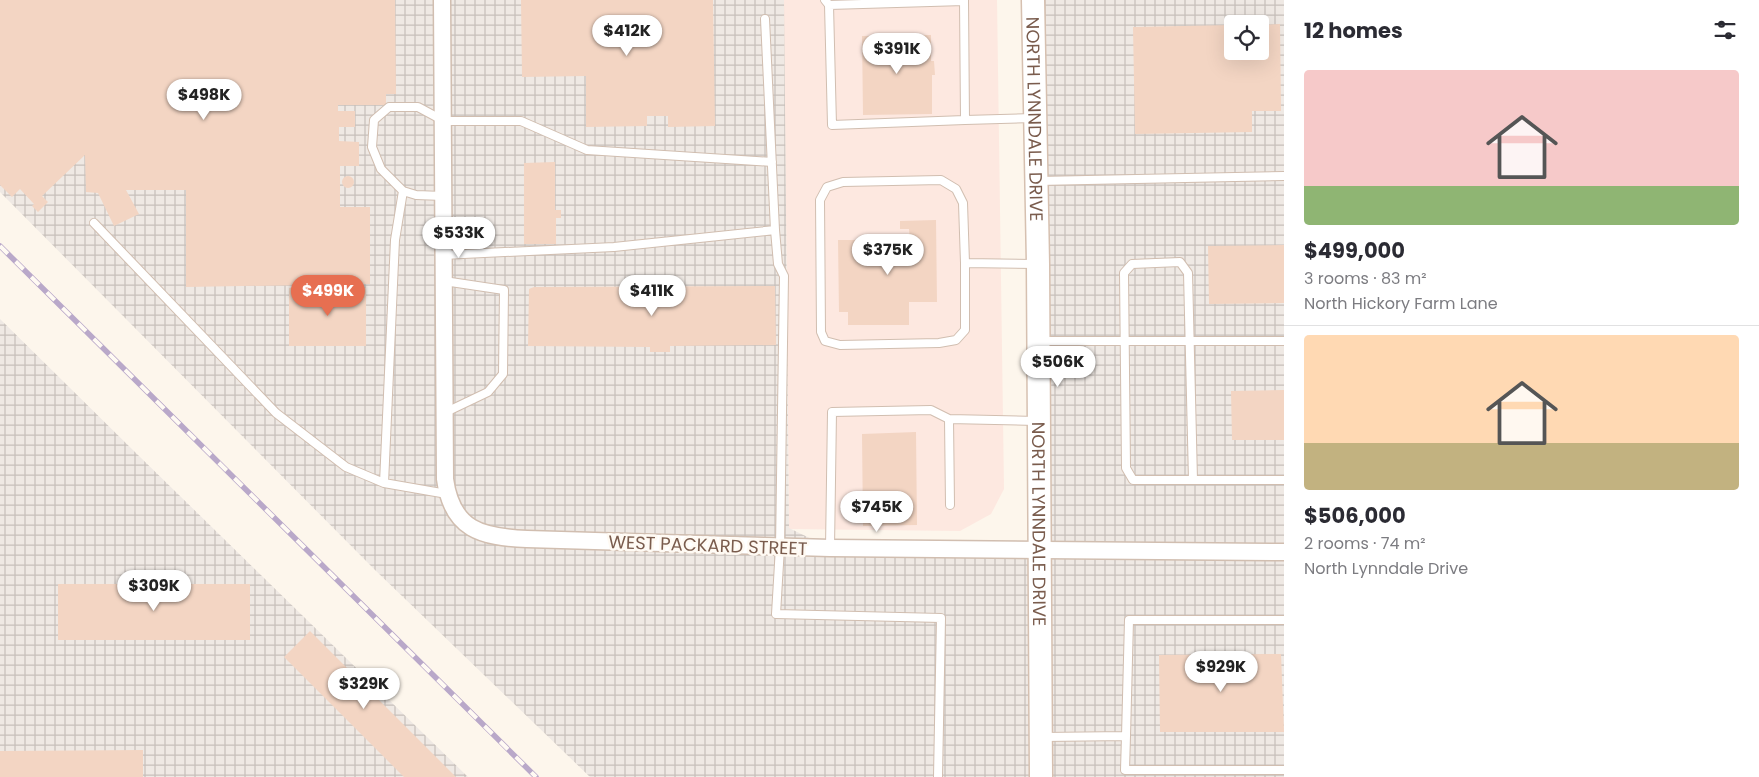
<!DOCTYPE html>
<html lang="en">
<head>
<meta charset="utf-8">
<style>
	body { margin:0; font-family:Poppins,sans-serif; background:#f2f2f3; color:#2b2b33; height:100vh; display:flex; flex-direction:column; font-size:19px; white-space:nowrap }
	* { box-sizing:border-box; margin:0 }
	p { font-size:16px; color:#7c7c81 }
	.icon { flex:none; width:28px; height:28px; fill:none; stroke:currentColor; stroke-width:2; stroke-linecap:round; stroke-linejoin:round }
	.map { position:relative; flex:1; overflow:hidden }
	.side { display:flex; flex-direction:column; background:#fff; width:475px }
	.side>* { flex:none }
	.fabs { position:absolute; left:1224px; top:15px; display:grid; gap:10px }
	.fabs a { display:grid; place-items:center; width:45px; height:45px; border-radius:5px; background:#fff; box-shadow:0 5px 20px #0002; font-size:25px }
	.price { position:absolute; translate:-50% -42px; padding:0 11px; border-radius:18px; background:#fff; color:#222; font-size:16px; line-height:32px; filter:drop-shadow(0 1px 2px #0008) }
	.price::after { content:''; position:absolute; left:50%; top:30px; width:15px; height:11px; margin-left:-8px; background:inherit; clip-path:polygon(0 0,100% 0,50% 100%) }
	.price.selected { background:#e76f51; color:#fff }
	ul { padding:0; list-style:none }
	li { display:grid; align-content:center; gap:10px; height:265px; padding:0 20px }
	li+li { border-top:1px solid #e1e1e2 }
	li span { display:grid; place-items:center; height:155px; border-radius:5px; color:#555 }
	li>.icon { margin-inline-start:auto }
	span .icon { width:90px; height:90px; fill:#fffc; stroke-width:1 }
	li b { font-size:21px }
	h2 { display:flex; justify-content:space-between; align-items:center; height:60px; padding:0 20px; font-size:21px }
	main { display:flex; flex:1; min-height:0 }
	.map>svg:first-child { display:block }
</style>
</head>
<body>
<main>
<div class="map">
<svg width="1284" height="777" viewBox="0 0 1284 777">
	<defs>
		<pattern id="industrial-grid" width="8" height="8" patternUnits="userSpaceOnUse" patternTransform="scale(1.25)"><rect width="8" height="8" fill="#efe9e4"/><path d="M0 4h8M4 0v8" fill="none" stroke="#c7c0bb"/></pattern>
	</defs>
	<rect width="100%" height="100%" fill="#fdf6ec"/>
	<path fill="#fde8e0" d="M784,0H997L1004,489L991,514L960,531L789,529Z"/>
	<path fill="url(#industrial-grid)" fill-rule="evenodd" d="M0,0H784L789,528L830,548L1040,551L1033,0H1284V777H590L375,570L0,192ZM1232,24H1260V51H1232Z
		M0,319L138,455L468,777H0Z"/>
	<path fill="#f3d5c3" d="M0,0H395L396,94H386V105H338V111H355V127H339V141L359,142V166H340V207H370V284L186,287V190H126L139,214L114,226L98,193L86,192L85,155L42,196L48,202L38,212L32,206L34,204L20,189L12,197L0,185Z
		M521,0H713L715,126L668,127V116H647V126L586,127V76L522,77Z
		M1280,24L1281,111H1252V132L1135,134L1133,27L1232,25V51H1260V25Z
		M931,35V61H934L935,75H932V114L863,115L862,36Z
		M555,162V210H561V218H556V244H524V163Z
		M342 182a6 6 0 1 1 12 0a6 6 0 1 1-12 0Z
		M936,220L937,302H909V325H848V312H839L838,240H910L909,229H900V221Z
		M1284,245V303L1209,304L1208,246Z
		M775,286L776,345L670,346V352H650V347L528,346L529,289L534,287Z
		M289,288H366V346H289Z
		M1284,390V440H1232L1231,391Z
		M916,432L917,525L863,526L862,434Z
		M58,584H250V640H58Z
		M310,631L456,777H404L284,657Z
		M1281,654L1284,732H1160L1159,655Z
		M143,750V777H0V751Z"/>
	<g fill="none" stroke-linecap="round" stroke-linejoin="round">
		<defs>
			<path id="lane" d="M825,0L829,5L832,125L965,120
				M964,0L965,120L1033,118
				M829,5L964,1
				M765,19L775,230L778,264L784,276L780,547L776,614L941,618L938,777
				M1038,181L1284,176
				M443,196L416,195L403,191L381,169L372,147L374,120L389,107H418L444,121H521L587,150L772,162
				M94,223L276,413L346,467L384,483L447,494
				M443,255L614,247L775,230
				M965,263V330L956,340L939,343L840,345L825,341L821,332L820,200L827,187L843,182L941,180L956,189L963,203L965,263L1036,264
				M444,281L504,290L503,374L488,392L444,413
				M1040,341H1284
				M949,419L950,505
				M1193,480L1188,273L1180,262L1132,264L1124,273L1126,468L1133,480H1284
				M384,483L395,240L403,191
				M830,548L832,412L931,410L949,419L1036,421
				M1126,736L1125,770H1284
				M1043,737L1126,736L1129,620H1284"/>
			<path id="street" d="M442,0L445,479C452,530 481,537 527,539L830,548L1284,552"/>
			<g id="secondary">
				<path id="s1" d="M1033,0L1038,264L1041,777"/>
			</g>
		</defs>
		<use href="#lane" stroke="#d1beb0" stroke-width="10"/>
		<use href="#street" stroke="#d1beb0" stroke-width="19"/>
		<use href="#secondary" stroke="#d6c0b0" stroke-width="25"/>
		<use href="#lane" stroke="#fff" stroke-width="8"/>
		<use href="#street" stroke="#fff" stroke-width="16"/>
		<use href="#secondary" stroke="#fff" stroke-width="22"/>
		<defs>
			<path id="rail" d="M0,246L536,777"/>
		</defs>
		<use href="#rail" stroke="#b9a8c9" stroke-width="5.5"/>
		<use href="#rail" stroke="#fffaf3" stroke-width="4" stroke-dasharray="11" stroke-linecap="butt"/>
	</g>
	<g text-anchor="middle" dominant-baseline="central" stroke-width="5" stroke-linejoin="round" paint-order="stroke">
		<g font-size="18" fill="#7a5c4d" stroke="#fffaf3">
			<text stroke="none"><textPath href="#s1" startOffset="119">NORTH LYNNDALE DRIVE</textPath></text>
			<text stroke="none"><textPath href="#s1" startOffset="524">NORTH LYNNDALE DRIVE</textPath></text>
			<text transform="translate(708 545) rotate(2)">WEST PACKARD STREET</text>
		</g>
	</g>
</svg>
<div class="fabs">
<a><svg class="icon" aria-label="locate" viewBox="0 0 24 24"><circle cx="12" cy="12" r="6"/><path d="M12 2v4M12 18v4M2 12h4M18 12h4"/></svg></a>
</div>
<b class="price" style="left:627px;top:57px">$412K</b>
<b class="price" style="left:897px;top:75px">$391K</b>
<b class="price" style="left:204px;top:121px">$498K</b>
<b class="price" style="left:459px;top:259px">$533K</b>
<b class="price" style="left:888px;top:276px">$375K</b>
<b class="price selected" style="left:328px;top:317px">$499K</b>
<b class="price" style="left:652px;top:317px">$411K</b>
<b class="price" style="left:1058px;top:388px">$506K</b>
<b class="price" style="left:877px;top:533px">$745K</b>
<b class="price" style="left:154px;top:612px">$309K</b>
<b class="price" style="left:1221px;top:693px">$929K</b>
<b class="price" style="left:364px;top:710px">$329K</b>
</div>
<section class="side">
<h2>12 homes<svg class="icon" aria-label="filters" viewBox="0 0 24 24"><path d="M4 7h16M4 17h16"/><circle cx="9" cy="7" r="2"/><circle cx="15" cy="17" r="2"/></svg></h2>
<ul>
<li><span style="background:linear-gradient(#f6c9c9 75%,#8fb573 0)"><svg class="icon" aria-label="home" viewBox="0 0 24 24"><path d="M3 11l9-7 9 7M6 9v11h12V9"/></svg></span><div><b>$499,000</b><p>3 rooms · 83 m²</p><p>North Hickory Farm Lane</p></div></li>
<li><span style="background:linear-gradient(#ffd9b3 70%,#c2b280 0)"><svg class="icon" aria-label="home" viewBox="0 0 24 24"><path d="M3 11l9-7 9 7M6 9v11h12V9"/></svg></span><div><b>$506,000</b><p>2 rooms · 74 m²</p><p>North Lynndale Drive</p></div></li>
</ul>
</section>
</main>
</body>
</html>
